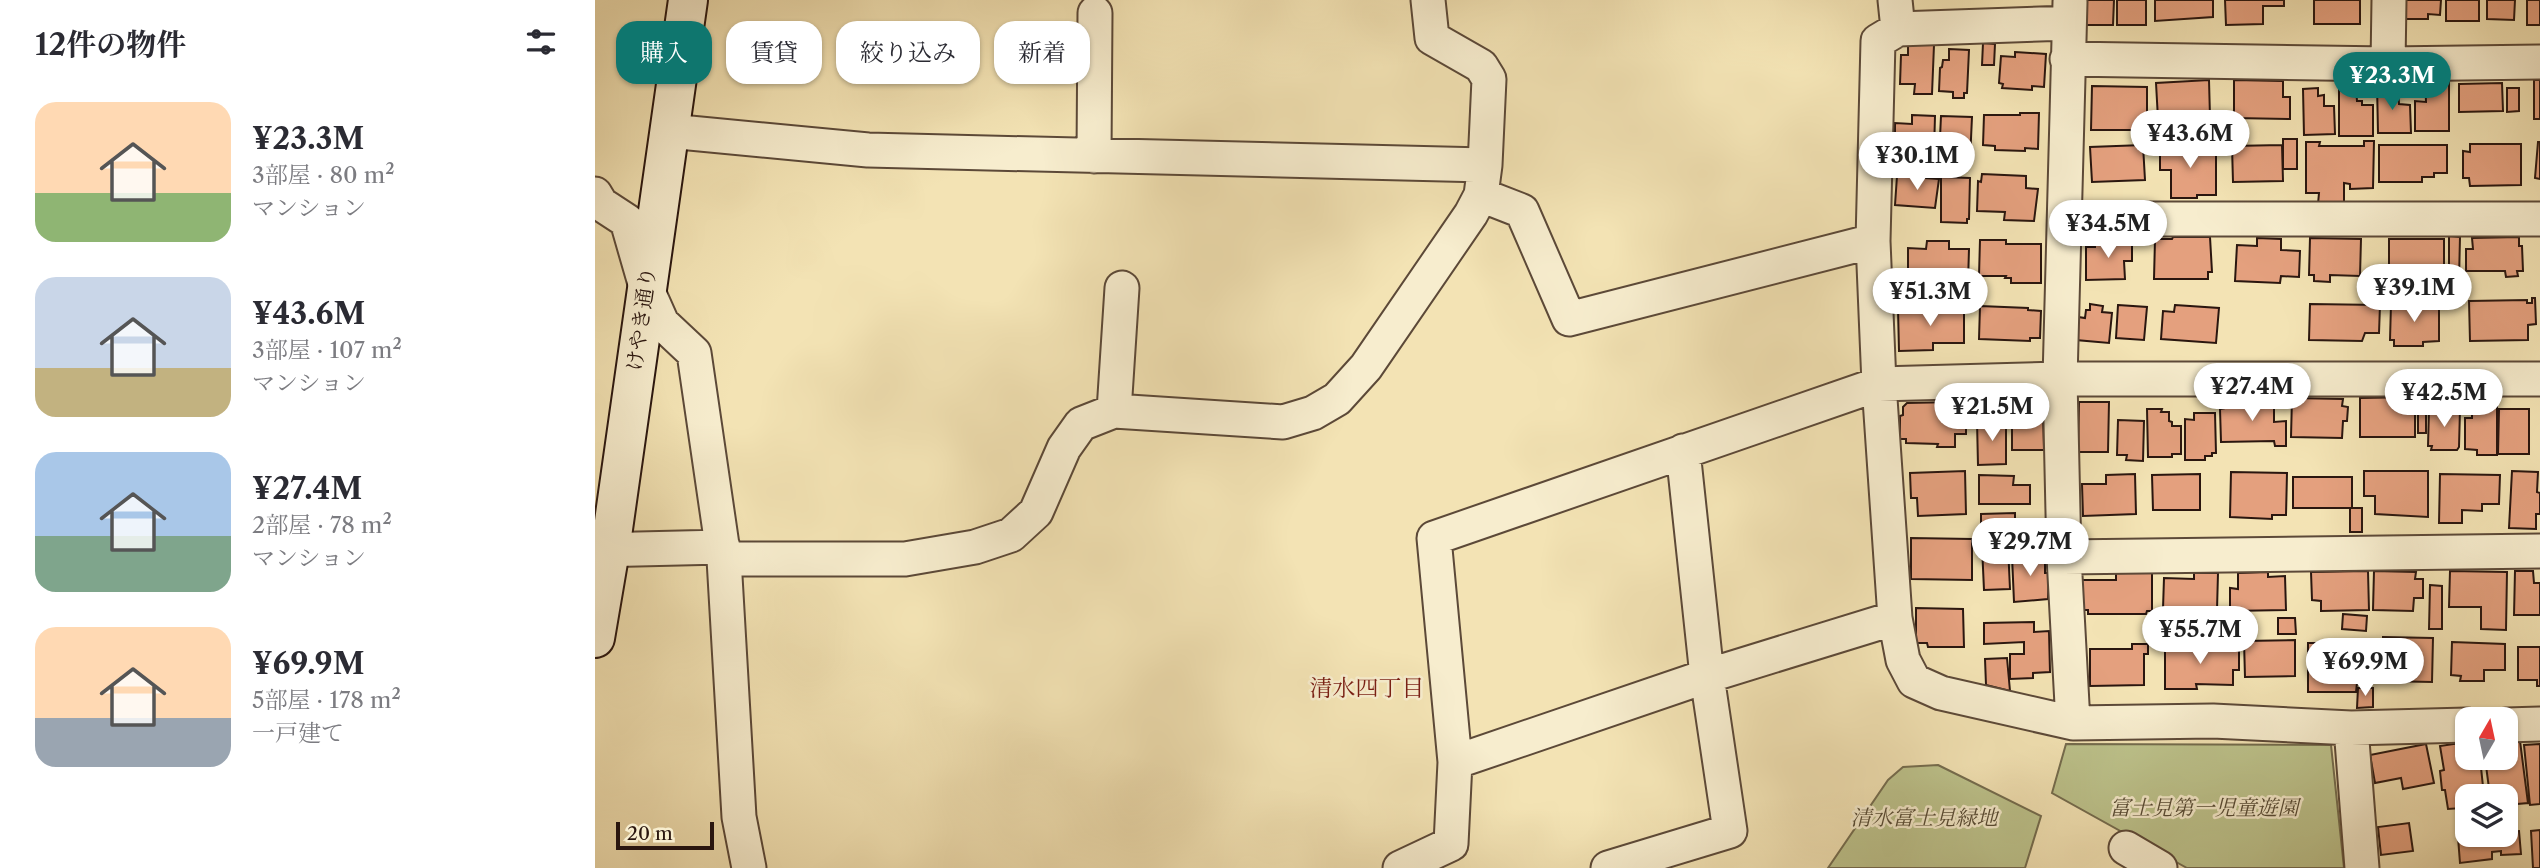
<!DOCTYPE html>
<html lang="ja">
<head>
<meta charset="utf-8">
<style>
	body { margin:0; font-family:"Libre Caslon Text","Noto Serif JP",serif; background:#f2f2f3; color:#2b2b33; height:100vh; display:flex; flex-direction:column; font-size:26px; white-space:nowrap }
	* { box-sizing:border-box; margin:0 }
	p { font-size:23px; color:#7c7c81 }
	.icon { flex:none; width:38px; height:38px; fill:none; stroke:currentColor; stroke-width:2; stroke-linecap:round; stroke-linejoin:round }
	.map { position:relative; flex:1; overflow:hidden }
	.side { display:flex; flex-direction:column; background:#fff; width:595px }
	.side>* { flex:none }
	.banner { position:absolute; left:21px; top:21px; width:665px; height:63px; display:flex; gap:14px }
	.needle { width:46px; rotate:9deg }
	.fabs { position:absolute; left:1860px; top:707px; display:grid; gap:14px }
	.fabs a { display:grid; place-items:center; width:63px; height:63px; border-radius:14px; background:#fff; box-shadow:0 2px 5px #0004; font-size:35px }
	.scale { position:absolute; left:21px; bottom:18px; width:98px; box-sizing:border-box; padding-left:7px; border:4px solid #2a160f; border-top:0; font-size:19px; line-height:24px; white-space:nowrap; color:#2a160f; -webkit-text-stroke:5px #f7edce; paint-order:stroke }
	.price { position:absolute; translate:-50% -60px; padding:0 16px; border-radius:24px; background:#fff; color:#222; font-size:23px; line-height:46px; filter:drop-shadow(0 2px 4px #0008) }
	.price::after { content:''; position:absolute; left:50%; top:42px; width:21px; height:16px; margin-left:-10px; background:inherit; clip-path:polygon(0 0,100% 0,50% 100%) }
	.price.selected { background:#0f766e; color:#fff }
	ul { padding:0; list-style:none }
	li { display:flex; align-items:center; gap:21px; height:175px; padding:0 35px }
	li span { display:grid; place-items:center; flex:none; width:196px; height:140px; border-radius:21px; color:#555 }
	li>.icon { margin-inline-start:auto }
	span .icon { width:84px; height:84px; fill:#fffc; stroke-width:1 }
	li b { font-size:30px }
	h2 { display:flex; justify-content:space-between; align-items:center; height:84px; padding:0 35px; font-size:30px }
	.chip { padding:0 24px; border-radius:21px; background:#fff; box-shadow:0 2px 5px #0004; font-size:24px; line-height:63px }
	.chip.selected { background:#0f766e; color:#fff }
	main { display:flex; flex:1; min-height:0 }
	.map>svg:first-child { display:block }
</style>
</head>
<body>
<main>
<section class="side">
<h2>12件の物件<svg class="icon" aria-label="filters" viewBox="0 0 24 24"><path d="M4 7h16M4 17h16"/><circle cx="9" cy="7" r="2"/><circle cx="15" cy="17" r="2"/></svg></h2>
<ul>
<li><span style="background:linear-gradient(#ffd9b3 65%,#8fb573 0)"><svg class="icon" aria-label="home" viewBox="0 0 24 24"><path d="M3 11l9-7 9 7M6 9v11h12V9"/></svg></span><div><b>¥23.3M</b><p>3部屋 · 80 m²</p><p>マンション</p></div></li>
<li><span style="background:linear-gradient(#c9d6e8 65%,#c2b280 0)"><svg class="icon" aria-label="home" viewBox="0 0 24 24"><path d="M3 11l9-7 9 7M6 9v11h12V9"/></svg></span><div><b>¥43.6M</b><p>3部屋 · 107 m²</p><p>マンション</p></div></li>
<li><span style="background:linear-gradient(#a9c7e8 60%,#7fa58c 0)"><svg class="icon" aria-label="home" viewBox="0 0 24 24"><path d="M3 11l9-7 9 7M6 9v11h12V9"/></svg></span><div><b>¥27.4M</b><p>2部屋 · 78 m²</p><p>マンション</p></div></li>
<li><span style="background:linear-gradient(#ffd9b3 65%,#9aa5b1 0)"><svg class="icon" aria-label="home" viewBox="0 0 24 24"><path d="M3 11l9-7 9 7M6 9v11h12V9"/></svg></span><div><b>¥69.9M</b><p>5部屋 · 178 m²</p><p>一戸建て</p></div></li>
</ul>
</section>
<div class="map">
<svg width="1945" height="868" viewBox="0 0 1945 868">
	<rect width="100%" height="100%" fill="#f3e3b4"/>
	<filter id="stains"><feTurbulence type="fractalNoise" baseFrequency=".00286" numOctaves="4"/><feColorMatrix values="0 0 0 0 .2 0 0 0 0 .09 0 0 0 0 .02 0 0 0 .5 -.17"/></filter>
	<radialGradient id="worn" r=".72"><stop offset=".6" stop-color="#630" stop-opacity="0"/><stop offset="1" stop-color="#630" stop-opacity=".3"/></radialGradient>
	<path fill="#bdc38c" stroke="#746c4e" stroke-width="2" d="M1471,744L1736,745L1749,868H1592L1457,793Z
		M1343,765L1446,816L1430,868H1233L1293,780L1308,767Z"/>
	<path fill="#e4a07e" stroke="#2a160f" stroke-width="2" d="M1489,0H1519L1518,25H1489Z
		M1522,0H1551V25H1522Z
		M1560,0H1618V17L1560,21Z
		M1630,0H1689V6H1668V24L1631,25Z
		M1719,0H1765V24H1719Z
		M1809,0H1846L1845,15L1833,14V19H1809Z
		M1851,0H1884V21H1851Z
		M1892,0H1920L1919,20L1892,19Z
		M1932,0H1945V25H1932Z
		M1388,43L1400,44L1399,65H1387Z
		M1313,44L1339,45L1337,94H1319L1320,84H1305L1306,55H1313Z
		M1354,49L1374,50L1372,93H1369V98H1358V92L1344,91L1345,68L1347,67L1348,60H1354Z
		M1420,52L1451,54L1449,87L1437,86V90L1407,88L1408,84L1404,83L1406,56L1420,57Z
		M1854,75V131H1820V101L1831,102L1830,76Z
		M1614,80L1615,117L1563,119L1561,83Z
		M1639,80L1688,81V97H1695V119L1639,118Z
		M1939,80H1945V119H1939Z
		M1907,83L1908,111L1864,112V84Z
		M1782,84H1793L1794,89H1803L1804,104L1815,105L1816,133H1783Z
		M1497,86L1552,87V125H1538V130H1496Z
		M1744,87H1761L1762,101H1767V105H1778V136H1744Z
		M1723,88V96L1729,95V106H1739L1740,134L1709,135L1708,89Z
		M1912,88H1924V111L1912,112Z
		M1425,113H1444L1443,149L1430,148V151L1400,150V146L1388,145L1389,115H1425Z
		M1317,115L1340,116L1339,151H1300V123L1317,124Z
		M1346,116L1377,117L1375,160L1344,159Z
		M1688,139H1702V169H1688Z
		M1769,141H1779L1778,188L1755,189V184L1749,183V205L1723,204L1724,193H1711V142H1725L1724,146H1769Z
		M1943,142H1945V179L1940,178Z
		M1875,144H1926V185L1875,186L1874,178H1868V151L1875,152Z
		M1548,145L1550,180L1497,182L1495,147Z
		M1687,145L1688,181L1638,182L1637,146Z
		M1784,145H1852V173H1839V177H1827V182H1784Z
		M1621,146V195H1602V198H1576V170H1565V147Z
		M1387,174L1431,176V188L1443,189L1439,221L1409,220L1410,212L1382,211L1383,181L1386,182Z
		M1302,176L1344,179L1340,208L1300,205Z
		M1346,177L1375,178L1374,219H1372V223L1346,222Z
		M1854,236L1865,237L1864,280H1854Z
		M1578,237H1615L1617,272H1613V279H1559L1560,239H1577Z
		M1924,237V246H1927L1928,271H1922L1923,276L1911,277L1910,271H1871V249H1878L1877,238Z
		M1662,238L1686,239V250L1705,251L1704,277L1686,276L1685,283L1640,281L1642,245L1662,246Z
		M1715,238L1766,239L1765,276L1735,275V282L1719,281V275H1714Z
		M1794,239H1849V274L1794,275Z
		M1385,240H1411V244H1446V283H1416V278H1410L1411,276H1384Z
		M1332,241H1354V249H1374L1373,283H1367V287L1313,284V248L1331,249Z
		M1500,241H1537V261H1529L1530,279L1491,280V247H1500Z
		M1937,298H1940L1941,324L1933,325V340L1875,341L1874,301L1932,300V303H1937Z
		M1495,304L1508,306L1507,312L1517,313L1514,343L1481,340L1483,317L1490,318L1491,310H1495Z
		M1715,304L1785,305L1784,333H1770L1767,341L1714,340Z
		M1796,304H1844V341L1828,342V346H1799V340H1795Z
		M1523,305L1552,307L1549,340L1521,338Z
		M1580,305L1624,308L1621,343L1566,339L1568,311L1579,312Z
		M1385,306L1433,308V310L1446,311L1445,338H1435V341L1384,339Z
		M1369,307V343H1338V350L1304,351L1303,309Z
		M1823,396L1831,397V433H1823Z
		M1674,397L1675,400H1679V422L1691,421V446H1680L1679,441L1626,442L1625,409L1631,408V405L1649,404V398Z
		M1820,397V437H1765V398Z
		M1697,398L1748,399L1747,406L1753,407L1752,421H1748L1747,438L1696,437Z
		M1881,401H1902V455H1882V450L1870,449V418H1877V412H1881Z
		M1359,402V405L1371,404V434H1360V447H1342L1343,444L1311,443V439H1305V416L1308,415V407L1312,403Z
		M1484,402H1514L1513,452H1483Z
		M1552,409H1567L1566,412H1574V421L1577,422V426H1586V454H1577V457H1553Z
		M1834,409H1865L1864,447L1862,450H1836L1837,446H1833Z
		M1904,409H1934V454H1903Z
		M1417,412H1448L1449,450H1417Z
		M1599,413H1620L1621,453H1617V456H1610V460H1590V419L1599,420Z
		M1523,420L1549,421L1548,461L1531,460L1532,455H1522Z
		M1382,421H1411V464L1383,465Z
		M1370,471L1371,514L1323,516L1322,498H1316L1315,473Z
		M1769,471H1833V517L1780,514V496H1769Z
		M1917,471L1943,472L1942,492L1945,493V514H1941V529L1914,528Z
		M1636,472L1692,473L1691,515H1677V519L1635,517Z
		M1540,474L1541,514L1488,516L1487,484H1511V475Z
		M1605,474V510H1558L1557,475Z
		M1845,474L1905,475L1904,504H1887V511L1867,510V523H1844Z
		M1384,475L1419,476L1418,485H1435V504H1384Z
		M1698,477H1757V508H1767V532H1755V508H1698Z
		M1420,513V526H1441V541L1386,542V514Z
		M1316,538L1377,539V580L1316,579Z
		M1387,546H1413L1415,589L1389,590Z
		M1450,554V573H1454L1453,599L1419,602L1417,556Z
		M1521,571L1557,572V611H1552L1551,614H1493V610H1485L1486,580H1521Z
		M1773,571L1774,610L1726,611V601L1717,600L1716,572Z
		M1779,571L1821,572L1820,579H1828V598H1819L1818,611L1778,610Z
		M1855,571L1912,572L1911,630L1886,629V607H1854Z
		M1920,571H1938L1939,583H1945V615H1919Z
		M1673,572V577L1690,576L1691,610L1635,611V588L1643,589V573Z
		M1599,573H1623L1622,610L1568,609L1569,578L1599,579Z
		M1835,585L1847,586V629H1834Z
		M1321,608L1368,609L1369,647H1333L1332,643H1321Z
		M1748,614L1772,616L1771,631L1747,629Z
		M1683,618H1700L1701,634H1683Z
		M1439,622V632L1454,631L1455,672L1438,673V678L1415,679V654H1429V642L1389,644V623Z
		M1788,637L1838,638L1837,682L1788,681Z
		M1700,640V676L1650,677L1649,641Z
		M1857,642L1910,644V670H1889V681H1865L1866,676L1856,675Z
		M1713,643H1765V656H1770L1769,683H1762L1761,692H1713Z
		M1537,644H1553V654H1549V685L1495,686V649H1537Z
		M1570,645L1638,646L1637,649L1644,650V670H1638V685L1601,684L1602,689H1570Z
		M1923,647H1945V686H1942V680H1923Z
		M1412,658L1415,691L1391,685L1390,659Z
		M1763,688H1778V707L1762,708Z
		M1925,741L1933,803L1911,805V796H1895L1890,758H1911V742Z
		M1872,742V758H1885L1889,796H1872V819L1868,820L1867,808L1853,809L1850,790H1847L1845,771L1849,770L1845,746Z
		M1831,744L1839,783L1808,789L1806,778L1780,783L1775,755Z
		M1945,744V804L1935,805L1929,745Z
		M1814,823L1818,851L1786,855L1783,827Z
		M1945,830V868H1938L1936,831Z
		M1924,831L1926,854L1906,855V851L1897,852V859L1865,863L1863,837L1877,835H1911V832Z"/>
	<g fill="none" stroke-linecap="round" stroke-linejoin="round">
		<defs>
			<path id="street" d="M1300,0L1303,29
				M1475,2L1465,379L1469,557L1478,723
				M1474,23L1303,29L1283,41L1278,241L1284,384L1300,618L1308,660L1319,681L1346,693L1478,723L1618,721L1756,728L1872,725
				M1472,59L1793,64L1945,62
				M1793,64L1794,0
				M74,131L273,150L890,165
				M499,156L500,13
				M0,194L6,204L32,221L51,287L67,323L99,353L129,559L144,817L154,868
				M886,195L927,211L974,319L1278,241
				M1470,219H1945
				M519,411L527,288
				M0,550L128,547
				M1469,557L1945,551
				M129,559H310L380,547L416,535L441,512L469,448L486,424L519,411L688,422L718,413L742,399L771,367L876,214L886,195L890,165L894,79L886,66L837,38L833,0
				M1911,725L1945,724
				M1756,728L1767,868
				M860,762L1112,676L1300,618
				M1531,848L1565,868
				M805,868L856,844L860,762L839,538L1284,384L1465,379H1945
				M1013,868L1135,831L1112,676L1088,451"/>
			<path id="secondary" d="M0,638L15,550L93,0"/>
		</defs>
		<use href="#street" stroke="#5c4938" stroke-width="37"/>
		<use href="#secondary" stroke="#2a160f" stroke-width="42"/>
		<use href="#street" stroke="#f7edce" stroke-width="33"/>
		<use href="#secondary" stroke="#f7edce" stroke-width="38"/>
	</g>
	<g text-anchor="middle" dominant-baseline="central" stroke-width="5" stroke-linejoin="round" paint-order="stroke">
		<g font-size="21" fill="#2a160f" stroke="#f7edce">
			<text transform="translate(46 319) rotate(-82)">けやき通り</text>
		</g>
		<g font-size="21" font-style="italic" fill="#564a34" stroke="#f7edce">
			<text x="1609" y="807">富士見第一児童遊園</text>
			<text x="1329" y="817">清水富士見緑地</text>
		</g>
		<g font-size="23" fill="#7a1f14" stroke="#f7edce">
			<text x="772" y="688">清水四丁目</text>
		</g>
	</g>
	<rect width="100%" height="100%" filter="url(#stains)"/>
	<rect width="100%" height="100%" fill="url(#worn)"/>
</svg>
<div class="fabs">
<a><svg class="needle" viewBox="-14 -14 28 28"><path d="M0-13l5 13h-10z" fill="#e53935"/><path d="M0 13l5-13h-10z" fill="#7c7c81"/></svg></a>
<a><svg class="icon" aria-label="layers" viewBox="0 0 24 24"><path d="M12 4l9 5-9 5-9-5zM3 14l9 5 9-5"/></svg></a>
</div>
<div class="scale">20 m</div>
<b class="price selected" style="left:1797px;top:112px">¥23.3M</b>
<b class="price" style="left:1595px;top:170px">¥43.6M</b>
<b class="price" style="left:1322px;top:192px">¥30.1M</b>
<b class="price" style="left:1513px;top:260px">¥34.5M</b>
<b class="price" style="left:1819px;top:324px">¥39.1M</b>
<b class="price" style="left:1335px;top:328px">¥51.3M</b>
<b class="price" style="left:1657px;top:423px">¥27.4M</b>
<b class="price" style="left:1849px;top:429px">¥42.5M</b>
<b class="price" style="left:1397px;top:443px">¥21.5M</b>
<b class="price" style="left:1435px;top:578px">¥29.7M</b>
<b class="price" style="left:1605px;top:666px">¥55.7M</b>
<b class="price" style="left:1770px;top:698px">¥69.9M</b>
<div class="banner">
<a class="chip selected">購入</a>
<a class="chip">賃貸</a>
<a class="chip">絞り込み</a>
<a class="chip">新着</a>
</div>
</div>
</main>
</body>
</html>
